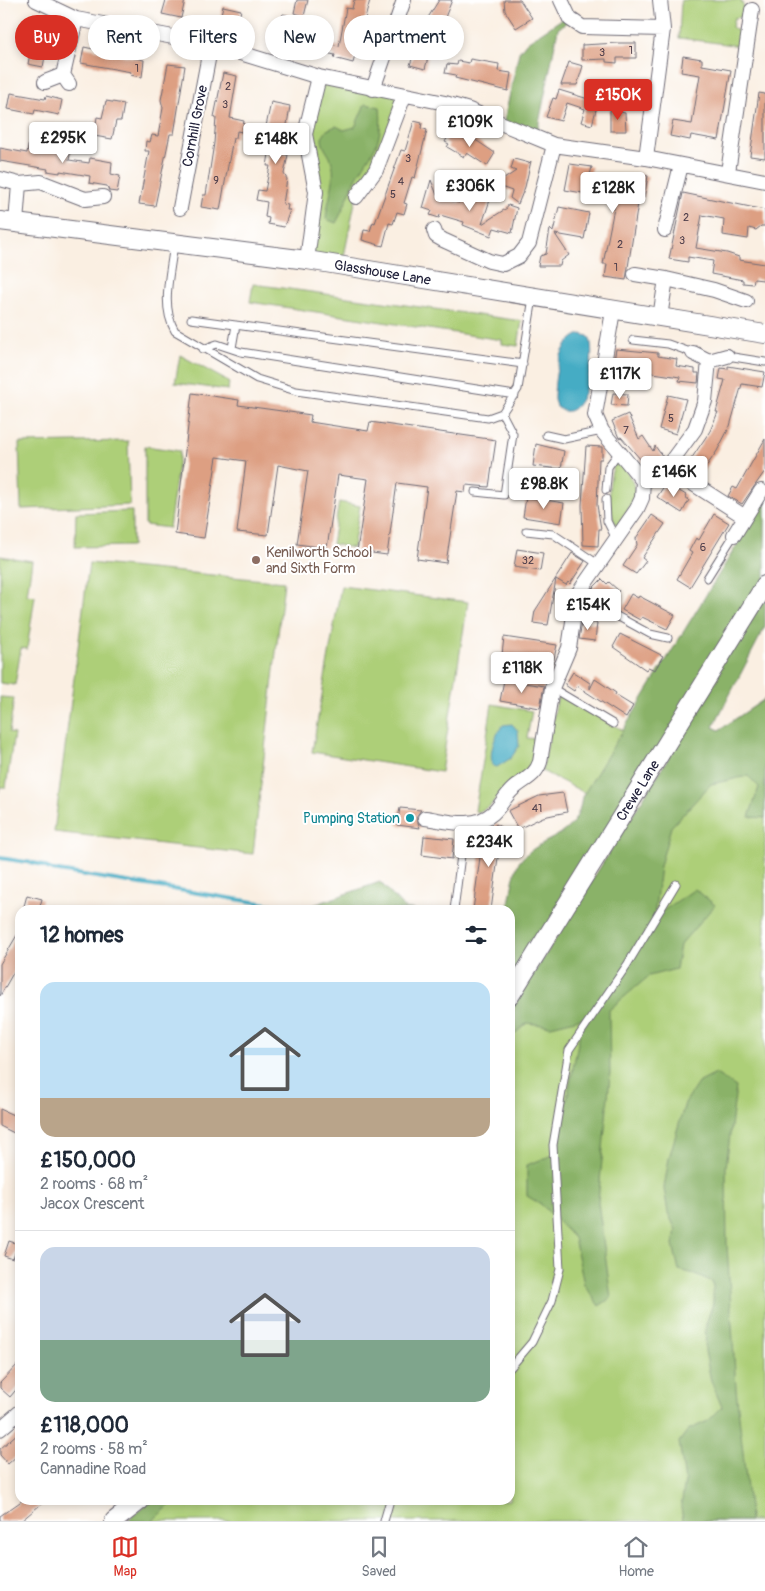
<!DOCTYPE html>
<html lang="en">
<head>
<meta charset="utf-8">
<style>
	body { margin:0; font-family:Pangolin,sans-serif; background:#f6f6f7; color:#1f2937; height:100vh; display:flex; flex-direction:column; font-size:19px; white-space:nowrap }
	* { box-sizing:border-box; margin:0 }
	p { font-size:16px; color:#747a83 }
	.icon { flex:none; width:28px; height:28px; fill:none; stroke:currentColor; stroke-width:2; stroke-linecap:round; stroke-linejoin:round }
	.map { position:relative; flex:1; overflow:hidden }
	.details { position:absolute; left:15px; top:905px; width:500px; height:600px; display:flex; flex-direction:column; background:#fff; border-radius:15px; box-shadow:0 2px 8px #0003 }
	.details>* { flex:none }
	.hud { position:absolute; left:15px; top:15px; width:500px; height:45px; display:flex; gap:10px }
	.price { position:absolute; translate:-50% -42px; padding:0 11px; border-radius:5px; background:#fff; color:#222; font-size:16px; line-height:32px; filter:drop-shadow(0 1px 2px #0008) }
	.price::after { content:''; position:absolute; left:50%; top:30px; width:15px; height:11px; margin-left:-8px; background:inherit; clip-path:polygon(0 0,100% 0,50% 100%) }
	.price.active { background:#d93025; color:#fff }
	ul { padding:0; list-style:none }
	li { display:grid; align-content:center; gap:10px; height:265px; padding:0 25px }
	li+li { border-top:1px solid #e0e1e3 }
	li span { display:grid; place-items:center; height:155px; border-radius:15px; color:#555 }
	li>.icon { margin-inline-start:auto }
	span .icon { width:90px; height:90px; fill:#fffc; stroke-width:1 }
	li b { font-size:21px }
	h2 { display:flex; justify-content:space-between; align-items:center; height:60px; padding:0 25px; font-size:21px }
	.pill { padding:0 18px; border-radius:22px; background:#fff; box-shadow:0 2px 8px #0003; font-size:18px; line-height:45px }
	.pill.active { background:#d93025; color:#fff }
	.dock { display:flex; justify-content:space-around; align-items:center; height:70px; border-top:1px solid #e0e1e3; background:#fff; font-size:14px; color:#747a83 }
	.dock a { display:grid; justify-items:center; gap:2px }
	.dock .active { color:#d93025 }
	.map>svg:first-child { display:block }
</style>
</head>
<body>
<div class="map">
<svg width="765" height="1521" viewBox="0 0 765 1521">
	<rect width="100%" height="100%" fill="#fff"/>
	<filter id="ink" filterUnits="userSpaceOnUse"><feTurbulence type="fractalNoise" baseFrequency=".02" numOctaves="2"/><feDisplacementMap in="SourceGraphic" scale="10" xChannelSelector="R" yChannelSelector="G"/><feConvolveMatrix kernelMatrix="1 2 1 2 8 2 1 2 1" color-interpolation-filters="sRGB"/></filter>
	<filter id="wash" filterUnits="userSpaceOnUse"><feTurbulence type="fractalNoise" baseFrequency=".0096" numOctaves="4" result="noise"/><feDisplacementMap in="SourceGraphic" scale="20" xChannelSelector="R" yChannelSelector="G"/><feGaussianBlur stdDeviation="1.12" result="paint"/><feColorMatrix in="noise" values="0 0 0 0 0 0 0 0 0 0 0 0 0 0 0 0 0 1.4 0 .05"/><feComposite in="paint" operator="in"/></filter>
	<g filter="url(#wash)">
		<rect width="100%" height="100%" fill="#faefe2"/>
		<path fill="#adcf78" stroke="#68785a" d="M681,0H740L747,11L741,17L734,18L732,27L741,33V46L679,38Z
			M319,77L404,96L356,197L342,266L307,260L316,192L305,134Z
			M253,284L522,321L518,346L502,344V340L250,302Z
			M180,355L229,382L228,390L175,383Z
			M128,441L130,505L21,509L19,443Z
			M145,446L180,451L169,528L145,525Z
			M617,458C642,491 639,494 617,527C606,507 607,478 617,458Z
			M339,502L360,506L353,548L332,544Z
			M132,511V546L75,547L76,513Z
			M0,556L32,561L27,595L35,596L27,649L21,648L15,685L0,683Z
			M89,563L284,582L253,854L54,832Z
			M341,586L468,602L441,772L312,752Z
			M559,691L624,731L585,793L542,771Z
			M0,697L14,698L9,733L14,734L6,787H1L0,792Z
			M765,699V1521H127L151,1500H510V1012L694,717L719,730Z
			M492,704L532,711L527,738L537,739L531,767L507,785L490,806L478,812L475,811Z"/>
		<path fill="#8ab268" stroke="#566a52" d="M568,15L570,19L558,29L536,138L503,125L519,52L527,42Z
			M365,104L380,107C384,149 369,151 353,185C347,198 343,211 336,223L326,219C327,201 337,180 332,163C330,153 322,149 322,138L327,130L336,126L344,130L355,127Z
			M765,499V627L713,727L719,730L765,699V818L749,817L759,787L748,776L711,784L671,827L660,866L654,917L695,889L715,905L680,945L676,969L649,976L609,1010L610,1076L598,1202L611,1298L599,1306L584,1284L574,1238L542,1205L527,1196V1165L556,1154L583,1018L551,1026L527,1023L510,1038V1012L694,717L686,712L510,982L513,976L510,975V910H508C510,899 514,868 520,861C542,834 577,841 582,797Z
			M380,882L404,908L416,910H306L308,907Z
			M716,1074L736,1087L726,1167L727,1245L736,1389L750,1516L749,1521H683L681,1507L685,1481L679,1442L688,1430L708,1421L722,1407L711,1381L705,1351L706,1324L713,1303V1282L695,1274L679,1270L673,1245L676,1230L668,1213L664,1188L669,1158L685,1103L698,1083Z
			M151,1500H176L152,1521H127Z"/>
		<path fill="#44acc4" stroke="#336780" d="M581,334L588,336C599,347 584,433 556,406L554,400C554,379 558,341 581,334Z
			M512,724L518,731L519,746L511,758L497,767L493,766C488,754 495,735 503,725Z"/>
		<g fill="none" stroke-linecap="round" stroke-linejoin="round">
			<path stroke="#44acc4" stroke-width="4" d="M0,858L39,864L52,870L305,910
				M311,910L318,908"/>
		</g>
		<g id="blocks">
			<path fill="#dd9f82" d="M166,0H185L181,18L162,14Z
				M297,0H308L304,16L294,13Z
				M354,0H370L353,63L334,58L335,55L274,42L283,14L300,18L297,36L339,46L346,8L352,9Z
				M439,0H452L433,47L431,46L425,69L410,65L424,24Z
				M504,0H520L532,18L516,28L505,11Z
				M223,6L241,10L236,31L218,26Z
				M34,32L49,35L43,67L28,64Z
				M618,43H636V58H617V63L606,62V59L582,60V45Z
				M84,47L144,60L142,77L130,75L131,72L81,63Z
				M683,56L702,59V65L731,70L719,140L691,135L690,140L670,136L673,121L692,124L700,75L681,72Z
				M470,59L499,64L498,71L511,73L508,91L455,78L456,75L445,73L447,64L457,65L458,61L469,63Z
				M569,62L583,66L577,85H561Z
				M168,64L185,66L174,134H170L155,206L139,204L149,151H145L146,141L150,142L152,135L158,136L163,108L161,100Z
				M223,73L237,76L230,118L244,121L242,132L237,131L236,138H233L220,210L201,207L203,195H206L214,143L216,118L214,117Z
				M632,82L633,99L617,97L616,83Z
				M559,90L598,102L592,125L581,122L585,109L567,103L561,121L546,117L553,98L556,99Z
				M11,93L45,99L46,96L62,100L59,115L35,110L34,114L8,109Z
				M759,93L765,94V158L750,156Z
				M106,101L124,104L121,121H116L112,139L94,136L97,117L102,118Z
				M271,102L290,106L283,150V154L288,155L284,174L287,179L283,204L288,205L287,210H290L284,227L268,224L269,218L265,217L267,202L256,200L258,190L265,191L270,166H267L270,148L262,146Z
				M610,110L625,113L626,131H610Z
				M414,121L422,123L421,128L427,130L415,178L412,177L404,203L407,204L404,214L397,212L393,224L389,223L383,246L362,240L364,230L370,231L373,222L375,223L401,150L405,151Z
				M451,131L472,143L474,139L495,153L487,166L467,153L464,157L447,147L449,144L445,142Z
				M29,142L71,149L69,160L89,163L90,158L112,162L111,174L120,176L117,192L109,191L107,186L89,183L90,176L60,171V173L47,171L48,169L0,161V148L27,153Z
				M514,159L529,163L531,161L525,187L518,204L510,198L512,191L495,185L516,171L511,169Z
				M570,164L592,167L590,175L619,180L636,183L637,174L648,176L644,197H639L626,280L605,277L607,264H603L617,193L596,189L595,195L565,190Z
				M431,180L437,195L441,197L459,203L464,188L474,191L473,194L477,196L475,199L479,196L490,200L482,224L507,208L508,205L517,208L512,233L494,228L491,236L463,225L464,222L440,215L439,218L430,215L432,211L423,208Z
				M683,193L765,210V226H761L756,230L749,228L748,239L723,235L724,219L702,215L696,248L727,253L739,257V260L765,264L763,280L754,279L753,284L743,283V280L711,274L713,261L688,257V262L669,259Z
				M559,207L589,213L584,239L555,234L569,255L561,261L560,266H538L540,256L546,254L550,229L553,232Z
				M616,349L658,353V356L677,359L676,366L695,369V373H699L698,383L679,381L680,377L613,367Z
				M728,366L765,372L762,387L742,384L730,426L717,451L699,477L685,468L710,431L718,412H716L725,380L719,379L721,368L728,369Z
				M192,393L239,400L238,405L311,415L310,422L368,431L370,422L496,440L489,487L466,485L465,492L457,491L446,563L417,559L427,487L397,483L387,555L357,551L368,479L338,475L327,548L297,544L308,471L278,465L268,535L237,532L246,461L217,457L204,538L175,534Z
				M613,393L628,394L627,406L611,405Z
				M668,395L686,399L676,434L659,429Z
				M628,414L639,439L643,436L653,451L655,446L663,457L648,468L621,437L619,438L612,421Z
				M765,439V471L742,504L728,496L733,487L737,489Z
				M536,444L564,451L561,469L533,466Z
				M586,446L602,447V459H599L597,505L601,529H599L598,546L583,545L582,505Z
				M666,483L686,495L685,497L689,500L682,513L657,497Z
				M526,497L564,503L561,523L523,517Z
				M714,514L729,523L690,587L677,579L692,553L689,551L696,538L699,540Z
				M652,515L665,524L642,558L646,561L636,574L623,566L637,545L636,538Z
				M517,549L543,553L540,571L514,567Z
				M572,553L585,561L570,584L568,582L566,585L556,579L548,625L533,623L535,611Z
				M602,579L607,584L609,582L619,591L605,605L591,590Z
				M631,594L638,598L639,596L675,615L667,629L642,617L640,620L622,610Z
				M582,622L597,623L595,641L579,639Z
				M620,634L663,656L655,670L648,667L646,670L613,647Z
				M504,637L557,645L553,663L502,655Z
				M573,672L590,683V689L595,679L616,693L615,695L633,706L626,718L577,686L574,691L565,685Z
				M504,680L544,686L540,708L500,701Z
				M563,793L567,812L543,817L518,829L508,811L539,796Z
				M400,808L421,810L416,817L420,828L397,825Z
				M496,824L511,834L499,850L491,910H473L482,842Z
				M424,836L454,839L452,859L422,855Z
				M27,895L42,899L39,910H23Z
				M20,930V961L0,996V964Z
				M0,1109L20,1118V1136L0,1126Z
				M9,1241L18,1244L13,1259L4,1256Z
				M20,1362V1385L10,1397L0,1388V1383Z
				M20,1431V1453L8,1464L0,1455V1449Z
				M23,1500H46L21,1521H0V1516Z"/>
		</g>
	</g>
	<g filter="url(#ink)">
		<use href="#blocks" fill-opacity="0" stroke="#6e6a75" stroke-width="1"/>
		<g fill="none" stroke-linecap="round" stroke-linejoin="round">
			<defs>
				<path id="service" d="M174,243C171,272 160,305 175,331L257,379L296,391L488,418L502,413L518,389L533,298
					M191,319L523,364
					M633,340L668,344L693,353
					M232,348L236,325
					M203,349L217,344L241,352L515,395
					M727,356L765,362
					M546,435L564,439L602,431
					M606,490L608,467L619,452
					M475,492L504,495L513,434L502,413
					M606,499L607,521L616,539
					M526,531L553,534L598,564
					M707,578L734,535
					M574,609L615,615L650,634L668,638
					M513,671L555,677
					M552,688L613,724
					M454,910L465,824
					M510,1368L532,1342L552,1301L560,1269L553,1145L569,1050L627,965L676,884
					M384,1521L390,1500"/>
				<path id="minor" d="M36,0L76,19L211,44L319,77L445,103L469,110L554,145L646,158L765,181
					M561,0L570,19L582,27L663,29
					M45,82L63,75
					M69,84L63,75L76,19
					M373,89L404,0
					M646,158L663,29L660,0
					M728,172L752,10
					M0,179L19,184L16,223
					M19,184L41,182L85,199L103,197
					M356,197L376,170L404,96
					M180,208L211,44
					M434,230L436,236L443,240L489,261L503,264L519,256L529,243L554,145
					M665,230L681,165
					M307,260L316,192L305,134L319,77
					M635,274L666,279
					M660,317L666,279L714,290L746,301
					M693,353L709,361
					M667,467L745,517
					M643,481L667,467L695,429L705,401L709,361L727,356
					M734,535L761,491
					M425,818C448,821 474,830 493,813C501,806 505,796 513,789C524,779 535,777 540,762L552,688L569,648L577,595L637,509L642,498L643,481L602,431L595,415L613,311
					M0,1429L20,1412"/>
				<g id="tertiary">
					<path id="s1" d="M0,221L307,260L765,334"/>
					<path id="s2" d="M510,996L765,585"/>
					<path d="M114,1521L141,1500"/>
				</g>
			</defs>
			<use href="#service" stroke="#6e6a75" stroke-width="9"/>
			<use href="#minor" stroke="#6e6a75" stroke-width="16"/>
			<use href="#tertiary" stroke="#6e6a75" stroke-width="20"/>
			<use href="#service" stroke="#fff" stroke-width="7"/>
			<use href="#minor" stroke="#fff" stroke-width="14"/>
			<use href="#tertiary" stroke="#fff" stroke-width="18"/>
		</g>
	</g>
	<circle fill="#8d6e63" stroke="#fff" stroke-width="2" cx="256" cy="560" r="5"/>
	<circle fill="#0f9aa8" stroke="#fff" stroke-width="2" cx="410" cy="818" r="5"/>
	<g text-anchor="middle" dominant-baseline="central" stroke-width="4" stroke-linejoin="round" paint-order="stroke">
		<g font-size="11" fill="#51414d">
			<text x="631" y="50">1</text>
			<text x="602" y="52">3</text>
			<text x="137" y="68">1</text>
			<text x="228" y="86">2</text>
			<text x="225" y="104">3</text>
			<text x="408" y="158">3</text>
			<text x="216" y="180">9</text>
			<text x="401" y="181">4</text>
			<text x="393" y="194">5</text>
			<text x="686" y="217">2</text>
			<text x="682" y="240">3</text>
			<text x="620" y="244">2</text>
			<text x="616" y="267">1</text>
			<text x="671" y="418">5</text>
			<text x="626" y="430">7</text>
			<text x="703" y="547">6</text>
			<text x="528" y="560">32</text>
			<text x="537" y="808">41</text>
		</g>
		<g font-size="14" fill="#22223b" stroke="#fff">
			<text transform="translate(195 126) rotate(-79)">Cornhill Grove</text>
			<text stroke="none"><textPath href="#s1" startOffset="386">Glasshouse Lane</textPath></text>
			<text stroke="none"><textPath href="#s2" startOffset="242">Crewe Lane</textPath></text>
		</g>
		<g font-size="14" fill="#785e54" stroke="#fff" text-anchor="start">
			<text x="266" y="552">Kenilworth School<tspan x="266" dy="16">and Sixth Form</tspan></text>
		</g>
		<g font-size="14" fill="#0d838f" stroke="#fff" text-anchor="end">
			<text x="400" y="818">Pumping Station</text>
		</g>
	</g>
</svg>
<b class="price active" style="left:618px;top:121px">£150K</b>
<b class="price" style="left:470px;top:148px">£109K</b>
<b class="price" style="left:63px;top:164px">£295K</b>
<b class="price" style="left:276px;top:165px">£148K</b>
<b class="price" style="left:470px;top:212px">£306K</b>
<b class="price" style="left:613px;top:214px">£128K</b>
<b class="price" style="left:620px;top:400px">£117K</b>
<b class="price" style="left:674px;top:498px">£146K</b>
<b class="price" style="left:544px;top:510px">£98.8K</b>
<b class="price" style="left:588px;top:631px">£154K</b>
<b class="price" style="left:522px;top:694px">£118K</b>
<b class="price" style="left:489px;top:868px">£234K</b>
<div class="hud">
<a class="pill active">Buy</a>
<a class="pill">Rent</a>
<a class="pill">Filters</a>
<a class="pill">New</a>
<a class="pill">Apartment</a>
</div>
<section class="details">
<h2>12 homes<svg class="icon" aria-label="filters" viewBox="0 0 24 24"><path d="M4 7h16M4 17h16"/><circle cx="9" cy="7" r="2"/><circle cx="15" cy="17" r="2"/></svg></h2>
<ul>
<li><span style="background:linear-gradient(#bfe0f5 75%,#b9a48a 0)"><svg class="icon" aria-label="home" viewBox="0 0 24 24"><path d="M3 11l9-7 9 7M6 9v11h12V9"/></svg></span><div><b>£150,000</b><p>2 rooms · 68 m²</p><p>Jacox Crescent</p></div></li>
<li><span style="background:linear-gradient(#c9d6e8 60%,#7fa58c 0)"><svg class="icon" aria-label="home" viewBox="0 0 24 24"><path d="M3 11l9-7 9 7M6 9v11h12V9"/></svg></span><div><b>£118,000</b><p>2 rooms · 58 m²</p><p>Cannadine Road</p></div></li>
</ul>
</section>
</div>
<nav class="dock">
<a class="active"><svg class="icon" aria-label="map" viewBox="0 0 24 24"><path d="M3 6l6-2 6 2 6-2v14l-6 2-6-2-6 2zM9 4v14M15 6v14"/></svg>Map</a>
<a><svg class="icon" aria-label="saved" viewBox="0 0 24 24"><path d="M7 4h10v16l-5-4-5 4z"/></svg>Saved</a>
<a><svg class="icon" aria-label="home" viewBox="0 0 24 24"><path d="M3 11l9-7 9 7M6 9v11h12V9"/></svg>Home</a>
</nav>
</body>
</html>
